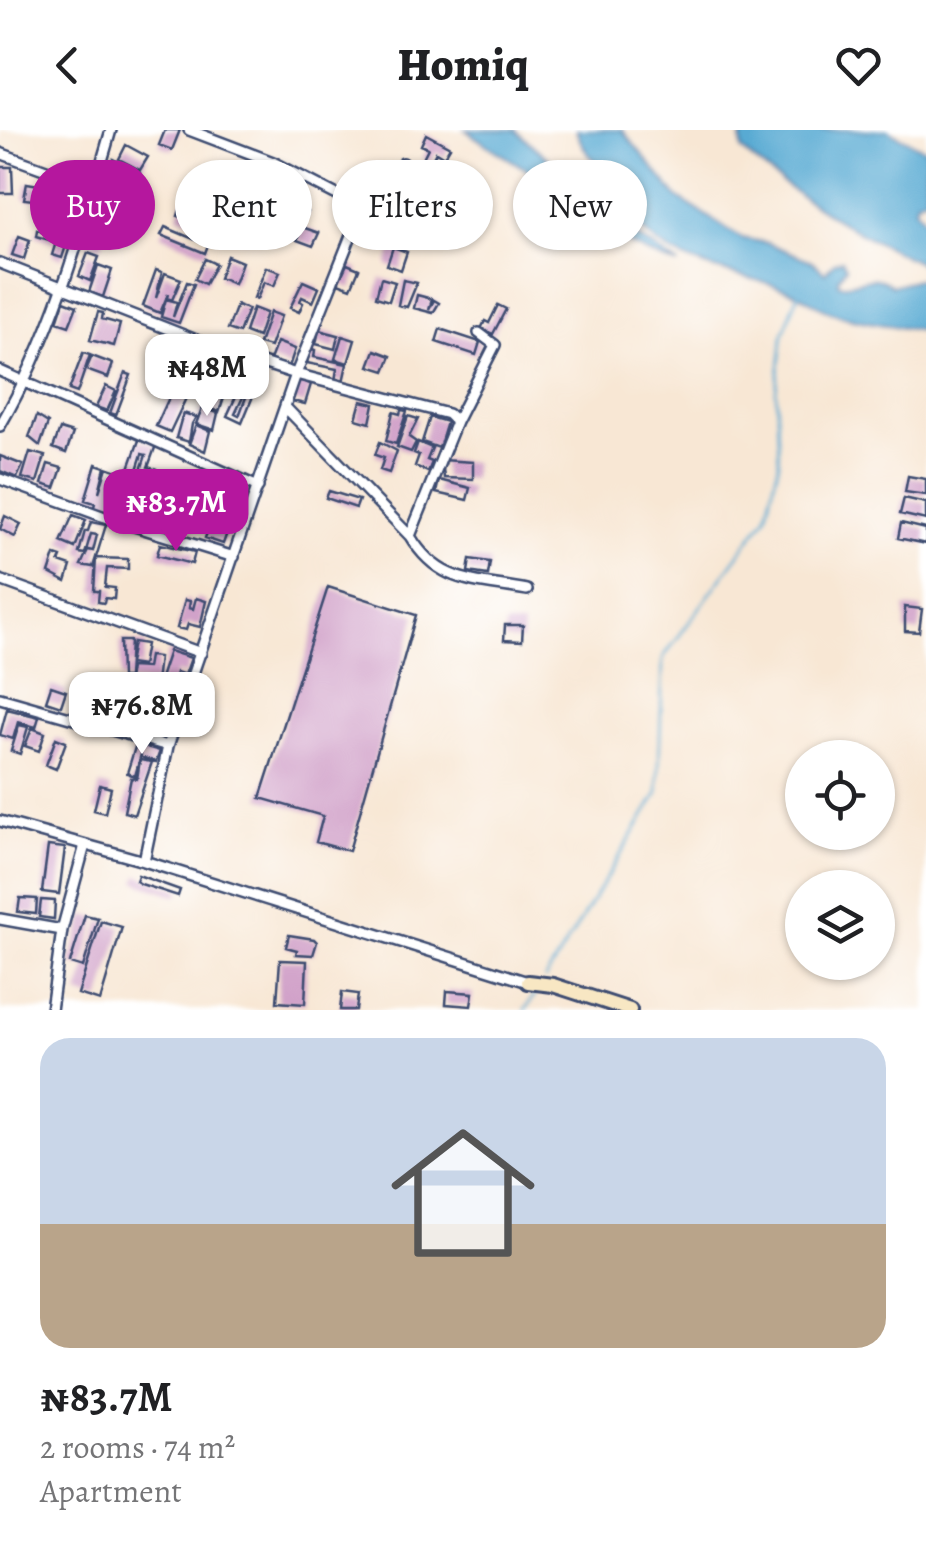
<!DOCTYPE html>
<html lang="en">
<head>
<meta charset="utf-8">
<style>
	body { margin:0; font-family:Alegreya,serif; background:#f2f2f2; color:#202124; height:100vh; display:flex; flex-direction:column; font-size:38px; white-space:nowrap }
	* { box-sizing:border-box; margin:0 }
	p { font-size:32px; color:#757577 }
	.icon { flex:none; width:55px; height:55px; fill:none; stroke:currentColor; stroke-width:2; stroke-linecap:round; stroke-linejoin:round }
	.map { position:relative; height:880px; overflow:hidden }
	.sheet { display:flex; flex-direction:column; background:#fff; flex:1 }
	.sheet>* { flex:none }
	.hud { position:absolute; left:30px; top:30px; width:868px; height:90px; display:flex; gap:20px }
	.tools { position:absolute; left:785px; top:610px; display:grid; gap:20px }
	.tools a { display:grid; place-items:center; width:110px; height:110px; border-radius:50%; background:#fff; box-shadow:0 2px 8px #0004; font-size:50px }
	.price { position:absolute; translate:-50% -85px; padding:0 22px; border-radius:20px; background:#fff; color:#222; font-size:32px; line-height:65px; filter:drop-shadow(0 2px 5px #0008) }
	.price::after { content:''; position:absolute; left:50%; top:60px; width:30px; height:22px; margin-left:-15px; background:inherit; clip-path:polygon(0 0,100% 0,50% 100%) }
	.price.on { background:#b5179e; color:#fff }
	ul { padding:0; list-style:none }
	li { display:grid; align-content:center; gap:20px; height:530px; padding:0 40px }
	li span { display:grid; place-items:center; height:310px; border-radius:30px; color:#555 }
	li>.icon { margin-inline-start:auto }
	span .icon { width:180px; height:180px; fill:#fffc; stroke-width:1 }
	li b { font-size:42px }
	.tag { padding:0 35px; border-radius:45px; background:#fff; box-shadow:0 2px 8px #0004; font-size:35px; line-height:90px }
	.tag.on { background:#b5179e; color:#fff }
	header { display:flex; justify-content:space-between; align-items:center; height:130px; padding:0 40px; background:#fff; font-size:45px; font-weight:800 }
	.map>svg:first-child { display:block }
</style>
</head>
<body>
<header><svg class="icon" aria-label="back" viewBox="0 0 24 24"><path d="M15 5l-7 7 7 7"/></svg>Homiq<svg class="icon" aria-label="heart" viewBox="0 0 24 24"><path d="M12 20l-8-8c-3-5 5-10 8-4 3-6 11-1 8 4z"/></svg></header>
<div class="map">
<svg width="926" height="880" viewBox="0 0 926 880">
	<rect width="100%" height="100%" fill="#fff"/>
	<filter id="ink" filterUnits="userSpaceOnUse"><feTurbulence type="fractalNoise" baseFrequency=".01" numOctaves="2"/><feDisplacementMap in="SourceGraphic" scale="20" xChannelSelector="R" yChannelSelector="G"/><feConvolveMatrix kernelMatrix="1 2 1 2 8 2 1 2 1" color-interpolation-filters="sRGB"/></filter>
	<filter id="wash" filterUnits="userSpaceOnUse"><feTurbulence type="fractalNoise" baseFrequency=".0048" numOctaves="4" result="noise"/><feDisplacementMap in="SourceGraphic" scale="40" xChannelSelector="R" yChannelSelector="G"/><feGaussianBlur stdDeviation="2.25" result="paint"/><feColorMatrix in="noise" values="0 0 0 0 0 0 0 0 0 0 0 0 0 0 0 0 0 1.4 0 .05"/><feComposite in="paint" operator="in"/></filter>
	<g filter="url(#wash)">
		<rect width="100%" height="100%" fill="#f8e7d4"/>
		<path fill="#59aad3" stroke="#3a6c98" stroke-width="2.5" d="M466,0H515L641,109L679,135C625,120 583,80 539,48C515,31 489,18 466,0Z
			M576,0H622L677,67L742,108L767,113L812,131L825,143L834,132L842,130L846,137L838,149L839,154C862,156 869,140 892,156L917,149L926,151V202C898,196 869,194 842,186C821,180 806,166 786,159C727,138 649,137 625,69L626,64L637,61C630,45 613,42 599,34C588,27 580,11 576,0Z
			M745,0H887L926,20V68L917,70L915,78L926,91V136C860,106 796,68 742,20L741,10Z"/>
		<g fill="none" stroke-linecap="round" stroke-linejoin="round">
			<path stroke="#59aad3" stroke-width="2.5" d="M545,849L658,663L663,528L766,387L779,333L776,260L783,204L799,162
				M525,880L538,860"/>
		</g>
		<g id="blocks">
			<path fill="#d1a2c9" d="M165,0H180L172,20L159,15Z
				M426,4L450,17L444,27L436,22L431,32L423,28L428,18L421,15Z
				M126,15L148,27L140,40L119,29Z
				M113,29L140,43L138,51L127,46L124,52L132,56L129,63L102,48Z
				M0,37H12L13,63H0Z
				M237,45L253,52L245,69L230,61Z
				M27,53L45,56L42,71L24,69Z
				M184,67L196,71L191,90L178,86Z
				M101,73L113,77L107,97L89,90L91,85L96,86Z
				M289,73L308,82L301,95L282,86Z
				M259,78L266,81L259,98L253,96L246,111L229,104L236,88L252,95Z
				M268,82L285,90L278,105L261,97Z
				M88,97L106,104L101,117L83,110Z
				M165,97L208,115L205,123L161,105Z
				M302,97L319,103L313,116L297,110Z
				M37,100L68,110L62,128L52,125L56,112L36,106Z
				M19,106L30,110L24,129L12,125Z
				M393,117L407,122L401,140L387,135Z
				M88,123L99,127L90,151L79,146Z
				M227,126L242,132L234,154L219,148Z
				M205,129L216,134L205,154L195,149Z
				M347,134L359,139L351,158L338,153Z
				M98,135L112,140L103,167L89,162Z
				M266,137L280,142L274,156L264,152L257,169L254,168Z
				M156,140L162,142L156,168L165,143L181,149L172,170L167,168L168,164L160,183L143,176Z
				M381,148L395,152L389,171L376,167Z
				M403,150L417,153L407,177L398,175Z
				M303,151L319,158L313,172L302,167L300,171L303,173L299,182L290,178Z
				M187,152L194,154L179,193L161,187L166,169L177,172L173,187Z
				M417,165L432,169L429,180L434,170L439,173L433,183L414,178Z
				M64,171L77,176L69,196L57,192Z
				M237,175L248,179L239,203L228,199Z
				M498,175L506,179L493,204L481,199L485,191L489,193Z
				M253,178L266,183L258,207L245,202Z
				M98,182L103,183L102,189L120,194L114,216L90,210Z
				M270,182L281,186L270,217L259,214Z
				M440,199L480,212L476,225L436,212Z
				M319,200L338,205L335,219L316,214Z
				M342,206L355,210L348,233L335,229Z
				M277,212L295,219L289,237L270,230Z
				M310,218L315,220L314,227L347,234L343,252L335,251L337,239L307,233Z
				M375,220L391,226L385,241L369,236Z
				M83,223L90,225L77,263L69,260Z
				M92,226L113,234L108,248L86,240Z
				M125,243L131,245L116,285L110,283Z
				M254,246L260,249L242,293L227,286L244,249L250,252L235,284L239,286Z
				M298,250L311,254L305,274L292,271Z
				M217,251L228,255L219,282L208,278Z
				M106,256L116,261L107,281L96,277Z
				M172,261L186,268L170,302L156,296Z
				M361,271L374,274L370,293L356,289Z
				M202,278L218,283L214,300L196,294Z
				M401,280L407,281L396,314L386,311L393,282L400,284Z
				M183,283L196,287L192,294L189,312L176,308Z
				M37,286L48,293L40,316L29,307Z
				M408,286L418,289L409,307L416,312L411,322L397,317Z
				M430,287L447,292L439,318L422,312Z
				M196,295L210,301L205,321L189,314Z
				M60,299L73,303L66,323L53,318Z
				M139,310L156,315L148,337L163,342L159,354L145,350L147,345L140,343L146,325L142,324L136,343L144,346L143,349L127,344Z
				M380,312L397,321L389,343L380,340L384,328L375,325Z
				M418,312L432,318L427,330L432,332L428,342L415,336L419,325L414,323Z
				M30,322L45,326L37,352L22,348Z
				M0,326L23,335L17,348L0,341Z
				M442,330L473,332V349L444,348Z
				M48,334L62,338L55,358L42,354Z
				M96,334L105,337L99,362L107,337L118,341L117,347L119,342L124,343L109,385L93,380L95,373L85,370Z
				M908,346L926,349V365L905,362Z
				M439,350L470,358L467,370L436,363Z
				M329,361L359,370L356,378L326,368Z
				M904,368L926,373V390L900,384Z
				M224,379L237,383L232,401L228,400L223,414L205,408L210,395L219,398Z
				M73,385L86,390L75,418L61,412Z
				M5,386L21,394L15,407L0,399Z
				M91,392L106,395L93,437L81,435L88,420L93,421L97,405L91,404L85,424L79,423L85,401H88Z
				M901,393L926,399V414L898,408Z
				M160,414L195,422L192,434L157,425Z
				M55,425L61,427L59,432L71,436L66,452L49,443Z
				M96,428L128,429V439L107,438L105,457L115,458L114,469L105,468L104,473L98,472L99,461H94Z
				M470,429L490,432L488,445L468,442Z
				M328,457L416,485L349,721L316,712L323,686L260,668Z
				M196,468L206,471L200,497L188,494L186,500L177,498L185,470L190,471L189,478L193,479Z
				M905,477L922,479L919,502L905,501Z
				M505,495H523L522,511L504,510Z
				M120,511H130L128,548H121Z
				M133,512L146,514L142,536L129,534Z
				M169,521L191,528L185,545L176,542L175,547L183,550L180,561L158,554Z
				M149,526L159,527L156,553L128,551L130,537L147,538Z
				M51,556L66,561L61,576L46,571Z
				M137,569L150,572L142,596L127,592Z
				M153,570L167,574L161,593L147,588Z
				M7,579L39,587L36,597L18,592L13,609L0,605Z
				M19,595L28,597L20,624L11,621Z
				M32,598L45,603L39,621L25,616Z
				M56,608L66,612L56,639L46,635Z
				M136,614L160,621L156,632L141,627V624L135,646L127,643Z
				M140,630L152,632L134,685L124,682L131,648L137,649Z
				M100,655L111,658L105,683L94,680Z
				M48,716L65,718L59,764L42,762Z
				M138,745L180,760L178,766L141,754L136,751Z
				M20,768L37,769L36,784L18,782Z
				M41,770L55,771L54,789L39,787Z
				M85,785L98,788L83,837L70,833Z
				M101,791L122,797L100,871L78,864Z
				M289,805L314,809L317,812L313,825L296,824L297,820L286,817Z
				M280,830L307,831L305,874L277,872Z
				M447,861L473,863L471,876L446,874Z
				M342,862L358,864L356,880H340Z"/>
		</g>
	</g>
	<g filter="url(#ink)">
		<use href="#blocks" fill-opacity="0" stroke="#3c4b70" stroke-width="2.5"/>
		<g fill="none" stroke-linecap="round" stroke-linejoin="round">
			<defs>
				<path id="street" d="M189,0L273,32L362,78L403,33
					M0,23L95,58
					M0,133L219,219L296,244L448,284L456,292
					M0,241L258,357
					M285,277L410,406C439,455 475,450 527,460
					M0,296C53,205 82,100 111,0
					M0,349L102,386L234,427
					M410,406L456,292L495,215L479,203
					M0,450L201,523
					M0,568L168,616
					M0,691L144,731L528,852
					M144,731L168,616L296,244L362,78
					M0,789L62,800
					M51,880L62,800L85,715"/>
				<path id="secondary" d="M528,852L553,855L630,880"/>
			</defs>
			<use href="#street" stroke="#3c4b70" stroke-width="14"/>
			<use href="#secondary" stroke="#3c4b70" stroke-width="18"/>
			<use href="#street" stroke="#fff" stroke-width="9"/>
			<use href="#secondary" stroke="#f8e7c3" stroke-width="12"/>
		</g>
	</g>
</svg>
<div class="tools">
<a><svg class="icon" aria-label="locate" viewBox="0 0 24 24"><circle cx="12" cy="12" r="6"/><path d="M12 2v4M12 18v4M2 12h4M18 12h4"/></svg></a>
<a><svg class="icon" aria-label="layers" viewBox="0 0 24 24"><path d="M12 4l9 5-9 5-9-5zM3 14l9 5 9-5"/></svg></a>
</div>
<b class="price" style="left:207px;top:289px">₦48M</b>
<b class="price on" style="left:176px;top:424px">₦83.7M</b>
<b class="price" style="left:142px;top:627px">₦76.8M</b>
<div class="hud">
<a class="tag on">Buy</a>
<a class="tag">Rent</a>
<a class="tag">Filters</a>
<a class="tag">New</a>
</div>
</div>
<section class="sheet">
<ul>
<li><span style="background:linear-gradient(#c9d6e8 60%,#b9a48a 0)"><svg class="icon" aria-label="home" viewBox="0 0 24 24"><path d="M3 11l9-7 9 7M6 9v11h12V9"/></svg></span><div><b>₦83.7M</b><p>2 rooms · 74 m²</p><p>Apartment</p></div></li>
</ul>
</section>
</body>
</html>
